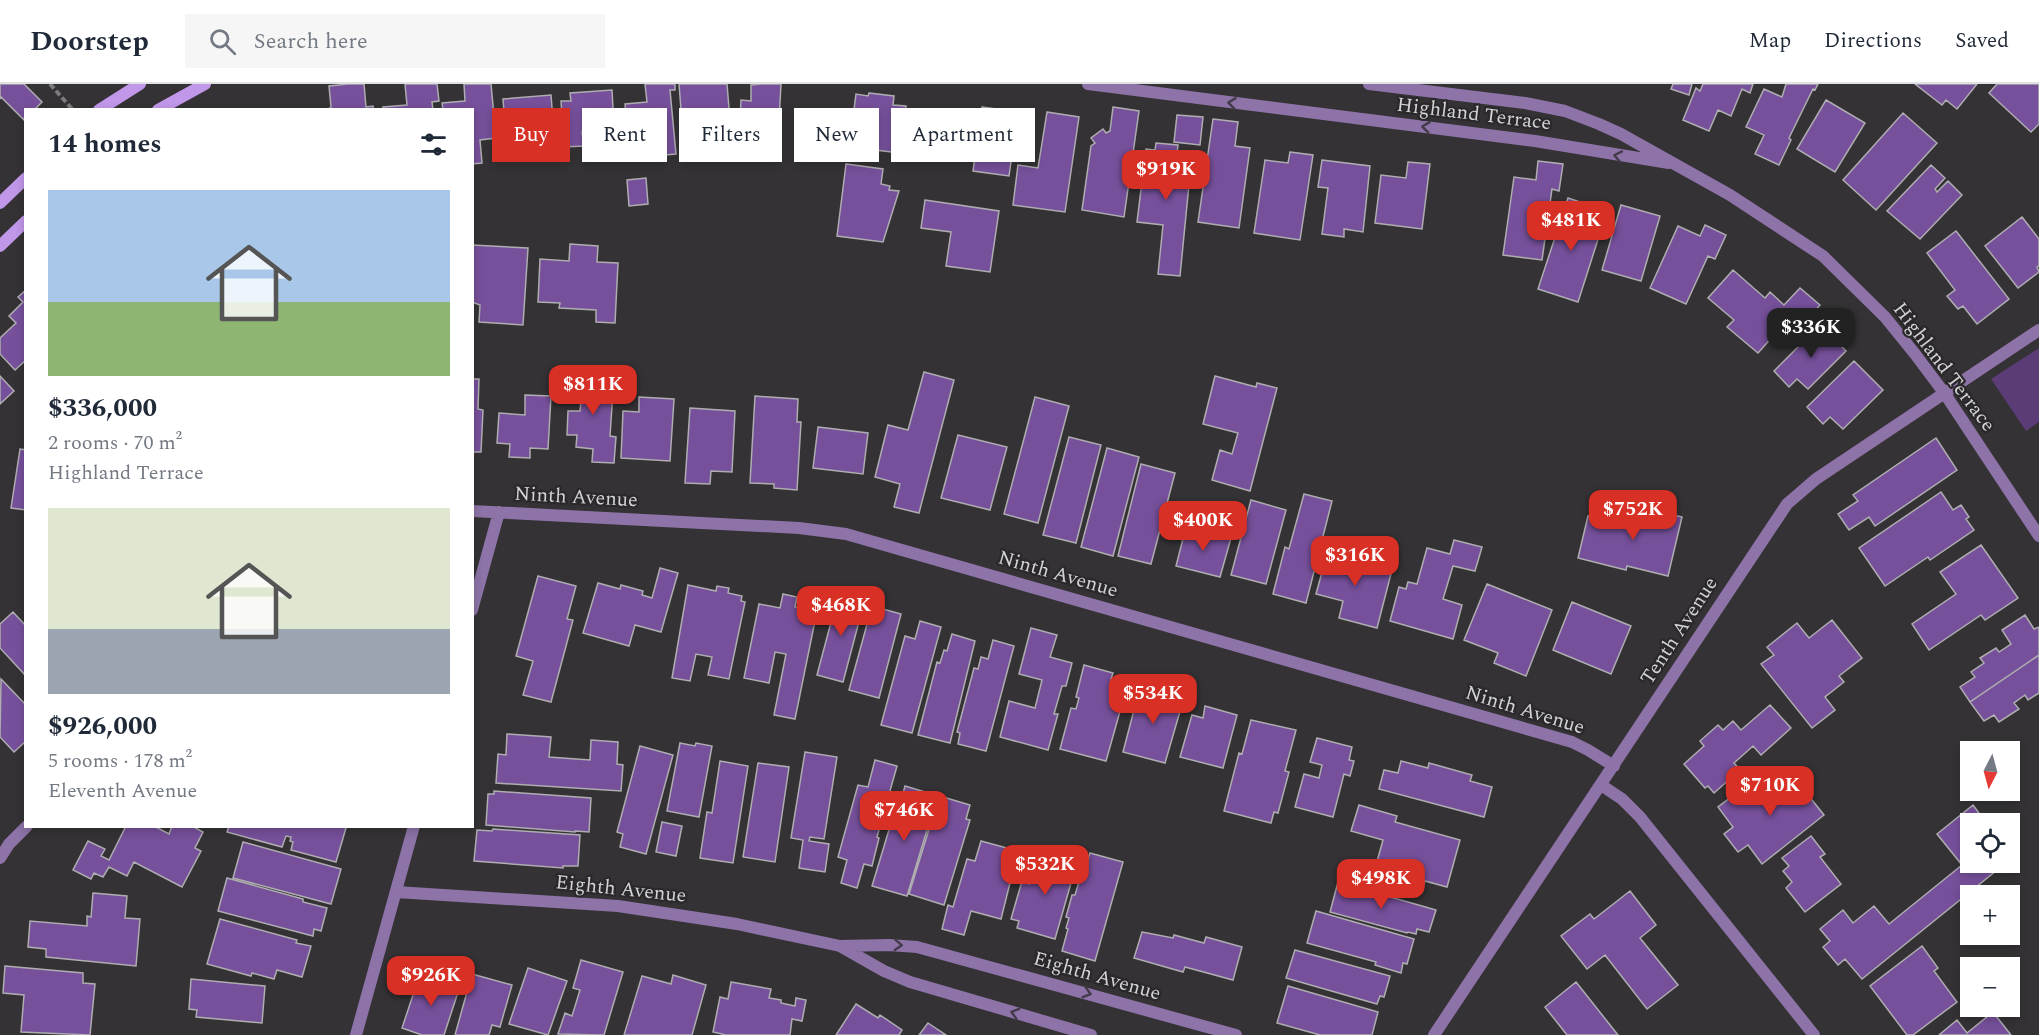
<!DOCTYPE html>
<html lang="en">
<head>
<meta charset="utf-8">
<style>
	body { margin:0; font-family:Spectral,serif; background:#f6f6f7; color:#1f2937; height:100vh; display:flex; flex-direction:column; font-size:22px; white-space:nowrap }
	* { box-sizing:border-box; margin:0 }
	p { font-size:20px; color:#747a83 }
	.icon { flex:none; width:33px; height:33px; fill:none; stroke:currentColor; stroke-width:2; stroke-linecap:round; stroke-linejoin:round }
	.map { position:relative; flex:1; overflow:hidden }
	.drawer { position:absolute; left:24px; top:24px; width:450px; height:720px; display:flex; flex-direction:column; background:#fff; border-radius:0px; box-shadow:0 3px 9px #0003 }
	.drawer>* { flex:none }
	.hud { position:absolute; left:492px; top:24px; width:570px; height:54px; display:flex; gap:12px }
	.needle { width:39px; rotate:186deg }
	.fabs { position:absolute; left:1960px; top:657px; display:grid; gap:12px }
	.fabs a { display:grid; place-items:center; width:60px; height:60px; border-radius:0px; background:#fff; box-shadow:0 3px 9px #0003; font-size:30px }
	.price { position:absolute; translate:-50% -51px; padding:0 14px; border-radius:12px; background:#d93025; color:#fff; font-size:20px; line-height:39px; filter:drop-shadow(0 2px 3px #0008) }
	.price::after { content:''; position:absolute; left:50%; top:36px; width:18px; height:14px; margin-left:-9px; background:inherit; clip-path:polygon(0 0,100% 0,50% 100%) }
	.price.selected { background:#222; color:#fff }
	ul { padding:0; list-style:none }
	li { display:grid; align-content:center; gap:12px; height:318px; padding:0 24px }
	li span { display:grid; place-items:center; height:186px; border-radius:0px; color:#555 }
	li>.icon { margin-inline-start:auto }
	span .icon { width:108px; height:108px; fill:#fffc; stroke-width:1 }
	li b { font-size:26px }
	h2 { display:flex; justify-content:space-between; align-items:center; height:72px; padding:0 24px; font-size:26px }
	.tag { padding:0 21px; border-radius:0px; background:#fff; box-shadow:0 3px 9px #0003; font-size:21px; line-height:54px }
	.tag.selected { background:#d93025; color:#fff }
	header { display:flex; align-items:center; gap:36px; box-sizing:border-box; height:84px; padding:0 30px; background:#fff; border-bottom:2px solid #e0e1e3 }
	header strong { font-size:28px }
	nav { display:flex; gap:33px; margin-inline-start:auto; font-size:21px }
	.search { width:420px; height:54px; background:#f6f6f7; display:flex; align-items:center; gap:15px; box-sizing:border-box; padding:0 21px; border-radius:0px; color:#747a83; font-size:22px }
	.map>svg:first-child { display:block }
</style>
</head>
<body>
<header>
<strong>Doorstep</strong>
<div class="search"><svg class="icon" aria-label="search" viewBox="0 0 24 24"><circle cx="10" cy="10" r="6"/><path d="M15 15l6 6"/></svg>Search here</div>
<nav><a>Map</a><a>Directions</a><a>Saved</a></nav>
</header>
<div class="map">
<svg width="2039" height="951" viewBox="0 0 2039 951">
	<rect width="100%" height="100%" fill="#343235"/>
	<path fill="#5b3c77" d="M2039,264V338L2026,347L1991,295Z"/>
	<path fill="#76509b" stroke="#aeadb0" stroke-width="1.5" d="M0,0H24L42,18L34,26H26L24,36L1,13L0,15Z
		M348,0H364L366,23L373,22V26H327L331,23L329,2Z
		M405,0H437L439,17L432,18L433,26H383V23L407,21Z
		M464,0H491L496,54L480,56L482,79L472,80V26H443L442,19L465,17Z
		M645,0H675V6H670L676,70L630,74L625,20L647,18Z
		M679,0H727L732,60L684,64Z
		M761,0H781L778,55L748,53L749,36H740L741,16L751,17V1Z
		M1673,0H1672H1692L1689,11L1671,5Z
		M1703,0H1753L1750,9L1742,5L1731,32L1718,26L1709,47L1683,36L1696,4L1700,7Z
		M1786,0H1818L1815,6L1813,5L1789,54L1791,56L1779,81L1755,70L1764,51L1746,43L1764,5L1782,13Z
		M1915,0H1977L1957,25L1946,16L1942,21Z
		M1997,0H2039V40L2031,48L1989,9Z
		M612,6L614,43L591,45V47L582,48L584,62L564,63L561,17H571L570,9Z
		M869,9L894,12L893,21L906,22L900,69L849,63L856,10L868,12Z
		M551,11L554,49L506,53L503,15Z
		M1826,16L1865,39L1835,88L1797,65Z
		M982,23L1018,28L1009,92L973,87Z
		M1113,23L1139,27L1124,133L1082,126L1091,62L1095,59L1091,54L1103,45L1106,49L1110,47Z
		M1047,28L1079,33L1065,128L1013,121L1018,81L1038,84Z
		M1903,29L1937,59L1876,126L1843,96Z
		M1177,31L1203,33L1200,61L1174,58Z
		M1213,35L1238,38L1235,62L1250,64L1239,144L1198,138Z
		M1156,59L1178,61L1177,69L1192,70L1180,192L1158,190L1163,141L1137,138L1146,65L1155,66Z
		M1290,68L1313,71L1300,156L1254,149L1265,76L1288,79Z
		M1322,76L1370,82L1363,148L1344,145V153L1322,150L1328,104L1318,103Z
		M1538,77L1563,80L1559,107L1552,105L1542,176L1503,171L1514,93L1536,96Z
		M1408,78L1430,80L1422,145L1375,139L1381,91L1406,94Z
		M846,80L883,85L881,100L890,102L889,106L899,107L883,158L837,152Z
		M1931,81L1945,94L1935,105L1937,108L1948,97L1962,111L1920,155L1887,127Z
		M646,94L648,120L629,122L627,96Z
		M1568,114L1598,124L1592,143L1601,146L1578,218L1538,205Z
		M925,116L999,127L990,188L946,182L951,148L921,144Z
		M1621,121L1660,132L1641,197L1602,186Z
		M2022,133L2039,155V182L2037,183L2039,188L2018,204L1985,162Z
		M1705,141L1726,151L1715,175L1708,172L1686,220L1650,204L1678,142L1700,152Z
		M1956,147L2009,215L1977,240L1963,222L1958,225L1947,212L1955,206L1927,169Z
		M570,160L598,162L597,178L618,179L615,239L596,238V226L559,224L560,219L538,218L540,175L569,177Z
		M472,161L528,164L523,241L479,238L480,221L472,218Z
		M1733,186L1765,214L1770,208L1784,221L1800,204L1820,221L1801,242L1791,232L1758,269L1727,243L1734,236L1708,214Z
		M26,206V276L15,286L0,270V254L16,239L9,232L23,218L18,213Z
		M1820,241L1846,267L1808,305L1797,295L1789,303L1774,287Z
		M1854,277L1883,306L1843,345L1830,333L1823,340L1807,323Z
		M924,288L954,296L919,429L894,423L900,400L875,393L888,341L908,346Z
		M572,289L614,292L610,352L616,353L614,379L592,378L593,365L576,363L577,351H567L568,327H580L581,316L571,315Z
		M0,292L14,307L0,320Z
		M1215,292L1256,303L1257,299L1277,304L1250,407L1212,396L1220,366L1232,370L1238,349L1203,340Z
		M472,295H479L478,325L483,326L481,368H472Z
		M525,311L551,312L548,365L530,364V374L509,373L510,360L497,359L499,329L525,331Z
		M755,312L798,315L797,338H801L797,406L774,404V400L750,399Z
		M639,313L674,315L670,377L621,374L623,327L639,328Z
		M1035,313L1069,322L1038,439L1004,430Z
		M690,324L735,327L732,388L711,387L710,400L685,399Z
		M818,343L868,349L863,390L813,384Z
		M958,351L1007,363L990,426L941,414Z
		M1069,353L1101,361L1076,459L1043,451Z
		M1936,354L1957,386L1875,442L1869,433L1849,446L1838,430L1858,417L1853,411Z
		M1107,364L1139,373L1113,472L1081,463Z
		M20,365L26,366V426L11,424Z
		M1141,380L1175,389L1151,480L1118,472Z
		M1941,408L1953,426L1961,421L1969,433L1966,435L1974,446L1930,476L1928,473L1885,502L1859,464Z
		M1304,410L1332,417L1306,519L1273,510L1285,463L1289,465Z
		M1251,416L1286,426L1266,500L1231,491Z
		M1630,420L1682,433L1668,492L1627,482L1626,486L1578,474L1588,432L1625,441Z
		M1186,443L1231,454L1220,493L1176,482Z
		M1454,456L1482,463L1475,487L1453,482L1443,515L1462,521L1453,555L1390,537L1399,503L1406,505L1408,498L1417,500L1427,464L1450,470Z
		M1330,459L1350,464L1346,481L1373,488L1376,477L1393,482L1377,544L1339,534L1343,517L1316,510Z
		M1981,461L2018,514L1985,536L1981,531L1929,566L1912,540L1956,510L1940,488Z
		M660,484L678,489L661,548L635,541L629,562L583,549L598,499L620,505L621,501L643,507L642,511L652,514Z
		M538,492L576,502L567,535L573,536L551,618L523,611L533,577L516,572Z
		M1487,500L1552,526L1526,592L1494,579L1498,569L1464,556Z
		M688,501L716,507L717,502L729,504L728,509L742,512L741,517L745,518L729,595L708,591L712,573L696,570L690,597L672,594Z
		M839,508L865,515L843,598L817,591Z
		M783,510L797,513L795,523L817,527L795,635L774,631L786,570L775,568L769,599L744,594L759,520L780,524Z
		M1572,518L1631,542L1611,590L1553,566Z
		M872,522L901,530L879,614L849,606Z
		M13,528L26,542V592L0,564V540Z
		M2025,531L2034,545L2039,543V571L1970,618L1960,603L1975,593L1971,588L1984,579L1980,574L1996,564L1999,568L2011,560L2002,546Z
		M1832,536L1862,574L1839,592L1844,598L1825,613L1835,626L1812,644L1761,580L1774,571L1767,563L1797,539L1809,554Z
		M920,537L941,543L912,649L881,641L905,552L915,555Z
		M1031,544L1057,551L1050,573L1072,579L1066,602H1062L1054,630H1058L1048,666L1000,653L1009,617L1035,624L1042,596L1019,590Z
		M952,550L975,557L950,659L918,651L937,578L940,579L944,566L947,567Z
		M993,556L1014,562L986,667L958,660L960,649L957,648L974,584L978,585L981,573L988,575Z
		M2039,571V609L2028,616L2025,611L2014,619L2019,625L1999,638L1994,631L1984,637L1970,618Z
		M1084,581L1113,589L1111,595L1128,599L1106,677L1060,665L1071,624L1076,625L1079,614L1076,613Z
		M1,595L26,621V657L14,668L0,653Z
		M1140,603L1174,612L1173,615L1183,617L1165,679L1123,668Z
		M1770,621L1791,644L1761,671L1753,662L1734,679L1740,686L1714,709L1708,702L1705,704L1684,680L1704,662L1700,657L1718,641L1723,646L1733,637L1741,646Z
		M1205,622L1237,631L1223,684L1180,673L1192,631L1203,634Z
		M1251,636L1296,646L1285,687L1289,688L1278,729L1274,728L1271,739L1224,727L1239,669L1242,670Z
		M507,650L551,653L549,673L590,676L591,656L618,658L617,680L623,681L621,707L496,699L498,670L506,671Z
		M1317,654L1352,663L1349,676L1354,677L1350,692L1344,690L1333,733L1295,723L1304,690L1319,694L1322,681L1310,678Z
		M680,659L695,662L696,659L712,662L699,733L667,727Z
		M640,662L673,671L646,770L620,763L623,750L617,748Z
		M805,668L837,673L824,755L810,753L809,757L829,760L825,788L799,784L803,756L791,754Z
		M875,676L897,682L877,753L879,754L872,782L864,780L857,804L841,799L847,776L838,773L858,701L868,703Z
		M720,677L748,682L733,779L700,774L707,728L712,729Z
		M1401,677L1428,684L1429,679L1472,691L1470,697L1492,703L1484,733L1379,705L1384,686L1398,689Z
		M758,679L789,683L775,778L743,773Z
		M1788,686L1824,731L1762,780L1748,761L1738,768L1724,750L1733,743L1718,723L1739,707L1747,718Z
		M905,702L932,710L927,725L933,726L907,812L872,802L898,716L901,717Z
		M494,707L591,714L589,748L575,747V748L486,741L488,710H494Z
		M943,713L970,721L966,735L970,736L944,821L909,810L935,726L939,727Z
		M1359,721L1397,732L1395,738L1460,756L1447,803L1425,797L1423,803L1405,798L1402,808L1371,799L1383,756L1351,747Z
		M1973,721L1987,740H1971V778H2007L1862,895L1845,875L1838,881L1823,863L1830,857L1820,845L1843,826L1853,839L1874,822L1889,840L1962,781L1937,750Z
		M662,738L682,742L676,772L656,768Z
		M126,742H154L169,750L172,742H192L203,748L195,764L201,767L182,803L134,778L127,792L109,783L103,793L94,789L91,795L73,786L88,757L105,765L101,772L109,776Z
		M229,742H341L346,744L336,778L291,766L293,758L290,757L291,753L286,752L282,763L227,748Z
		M493,745L580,751L578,782H563V784L474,777L477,746L492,747Z
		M1811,752L1825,770L1820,773L1841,800L1805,828L1786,804L1792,798L1783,787L1789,782L1782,774Z
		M981,757L1018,767L1001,835L971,827L964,851L942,845L948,821L953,823L967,775L975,777Z
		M243,758L341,785L331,820L233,794Z
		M1040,768L1077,778L1055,855L1017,844L1019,837L1011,835L1022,797L1029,800Z
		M1090,769L1123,778L1095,877L1062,867L1068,845L1066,844L1069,834L1066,833L1072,811H1075L1084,781L1086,782Z
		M227,794L303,815V818L327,824L321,847L314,845L313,852L218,827Z
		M1338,798L1436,826L1429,848L1417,845L1416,850L1408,848L1407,849L1330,828Z
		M1630,807L1656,841L1640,854L1678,901L1647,925L1605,871L1587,885L1561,852L1590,830L1594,835Z
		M93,809L127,812L125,834L140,835L136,882L46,873V865L28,863L30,837L87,842V832L91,833Z
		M1316,827L1414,855L1407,880L1403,879L1401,889L1375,881L1376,878L1307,859Z
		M220,835L297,856L296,859L311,862L302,893L277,886L274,895L252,889L251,892L207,880Z
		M1142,848L1173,854L1174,851L1204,859L1206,853L1242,863L1233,896L1185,883L1183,888L1134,874Z
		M1922,862L1938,884L1934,887L1957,918L1913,951H1907L1870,902Z
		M1295,866L1390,892L1384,913L1380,912L1377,920L1286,894Z
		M581,876L623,888L604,951L558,950L565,929L572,932L580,906L573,904Z
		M5,882L83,889V899L95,900L90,951L21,948L24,911L3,909Z
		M528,884L567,897L548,951L509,940Z
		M472,890L512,901L500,943L492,941L489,951H455Z
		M673,891L706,901L692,951H624L642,892L671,900Z
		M419,893L440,900L442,893L461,899L444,951H422L402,944Z
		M191,895L265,902L262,939L196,933L197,926L189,925Z
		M731,898L771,905L769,914L781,916V919L795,922L796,914L806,916L802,937L792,935L790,951H726L713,948L720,913L728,915Z
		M1576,898L1618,951H1567L1545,923Z
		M1288,902L1378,928L1372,951H1320L1277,939Z
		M856,920L878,934L880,931L902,946L899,951H836Z
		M1993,928L2011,951H1939L1957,936L1967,949Z
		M928,939L946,951H919Z"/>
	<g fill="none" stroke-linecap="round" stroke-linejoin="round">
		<path stroke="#7c7a7d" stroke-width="4" stroke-dasharray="6 3" stroke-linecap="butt" d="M50,0L73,26"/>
		<path stroke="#8d73a7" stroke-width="12" d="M1088,0L1535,57L1669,79
			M1369,0L1525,19L1565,27L1599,40L1621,50L1730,111L1823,172L1885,233L1915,270L1945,310L2039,452
			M472,427L799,444L846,450L1572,658L1588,666L1614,682
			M472,526L499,428
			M1601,701L1622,715L1640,733L1814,951
			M0,774L9,760L27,742
			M396,808L618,822L737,840L840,862L889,861L917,863L1236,951
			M840,862L884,887L910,898L1091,951
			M356,951L414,742
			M1434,951L1787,420L1816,395L2039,246"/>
		<path stroke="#c097e9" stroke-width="12" d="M99,26L140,0
			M158,26L205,0
			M0,119L26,94
			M0,162L26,137"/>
	</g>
	<defs><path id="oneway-chevron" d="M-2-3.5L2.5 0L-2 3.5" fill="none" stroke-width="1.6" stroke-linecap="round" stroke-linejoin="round" transform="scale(1.5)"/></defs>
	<g stroke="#433b4a">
		<use href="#oneway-chevron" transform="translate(1232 19) rotate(-173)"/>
		<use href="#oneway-chevron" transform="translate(1426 43) rotate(-173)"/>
		<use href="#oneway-chevron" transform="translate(1618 72) rotate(-169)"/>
		<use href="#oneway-chevron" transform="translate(898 861) rotate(3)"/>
		<use href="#oneway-chevron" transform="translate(1087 909) rotate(16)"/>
		<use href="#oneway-chevron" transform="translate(1015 929) rotate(-164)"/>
	</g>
	<g text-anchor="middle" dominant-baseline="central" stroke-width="4.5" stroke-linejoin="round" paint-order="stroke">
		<g font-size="20" fill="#d3d2d4" stroke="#2a282b">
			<text transform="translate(1474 30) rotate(7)">Highland Terrace</text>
			<text transform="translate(1944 283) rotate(53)">Highland Terrace</text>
			<text transform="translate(576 413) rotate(3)">Ninth Avenue</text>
			<text transform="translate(1058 490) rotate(16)">Ninth Avenue</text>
			<text transform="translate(1679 547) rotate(-57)">Tenth Avenue</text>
			<text transform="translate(1525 626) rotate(17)">Ninth Avenue</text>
			<text transform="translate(621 805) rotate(6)">Eighth Avenue</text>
			<text transform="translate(1097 892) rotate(16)">Eighth Avenue</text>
		</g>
	</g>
</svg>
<div class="fabs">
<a><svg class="needle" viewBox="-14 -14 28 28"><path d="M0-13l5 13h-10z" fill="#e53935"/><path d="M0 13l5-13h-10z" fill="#747a83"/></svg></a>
<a><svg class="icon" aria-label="locate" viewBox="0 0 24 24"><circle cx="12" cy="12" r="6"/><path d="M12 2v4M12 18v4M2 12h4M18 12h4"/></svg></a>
<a>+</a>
<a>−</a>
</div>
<b class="price" style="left:1166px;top:117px">$919K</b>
<b class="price" style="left:1571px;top:168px">$481K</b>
<b class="price selected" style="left:1811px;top:275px">$336K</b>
<b class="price" style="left:593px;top:332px">$811K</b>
<b class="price" style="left:1633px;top:457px">$752K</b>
<b class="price" style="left:1203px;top:468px">$400K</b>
<b class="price" style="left:1355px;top:503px">$316K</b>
<b class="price" style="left:841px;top:553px">$468K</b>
<b class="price" style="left:1153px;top:641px">$534K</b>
<b class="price" style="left:1770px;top:733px">$710K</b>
<b class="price" style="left:904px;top:758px">$746K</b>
<b class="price" style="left:1045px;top:812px">$532K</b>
<b class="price" style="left:1381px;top:826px">$498K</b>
<b class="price" style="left:431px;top:923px">$926K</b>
<div class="hud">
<a class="tag selected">Buy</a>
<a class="tag">Rent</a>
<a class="tag">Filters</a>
<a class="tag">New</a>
<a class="tag">Apartment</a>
</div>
<section class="drawer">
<h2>14 homes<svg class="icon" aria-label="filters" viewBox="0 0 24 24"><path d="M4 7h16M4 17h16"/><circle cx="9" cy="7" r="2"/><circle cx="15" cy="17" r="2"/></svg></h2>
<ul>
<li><span style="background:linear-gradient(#a9c7e8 60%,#8fb573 0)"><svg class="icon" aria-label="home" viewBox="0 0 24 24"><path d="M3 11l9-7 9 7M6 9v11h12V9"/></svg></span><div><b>$336,000</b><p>2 rooms · 70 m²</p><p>Highland Terrace</p></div></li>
<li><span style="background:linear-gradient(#dfe7d0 65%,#9aa5b1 0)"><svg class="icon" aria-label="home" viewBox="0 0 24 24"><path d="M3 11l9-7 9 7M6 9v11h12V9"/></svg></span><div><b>$926,000</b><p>5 rooms · 178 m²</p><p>Eleventh Avenue</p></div></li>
</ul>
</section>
</div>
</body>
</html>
